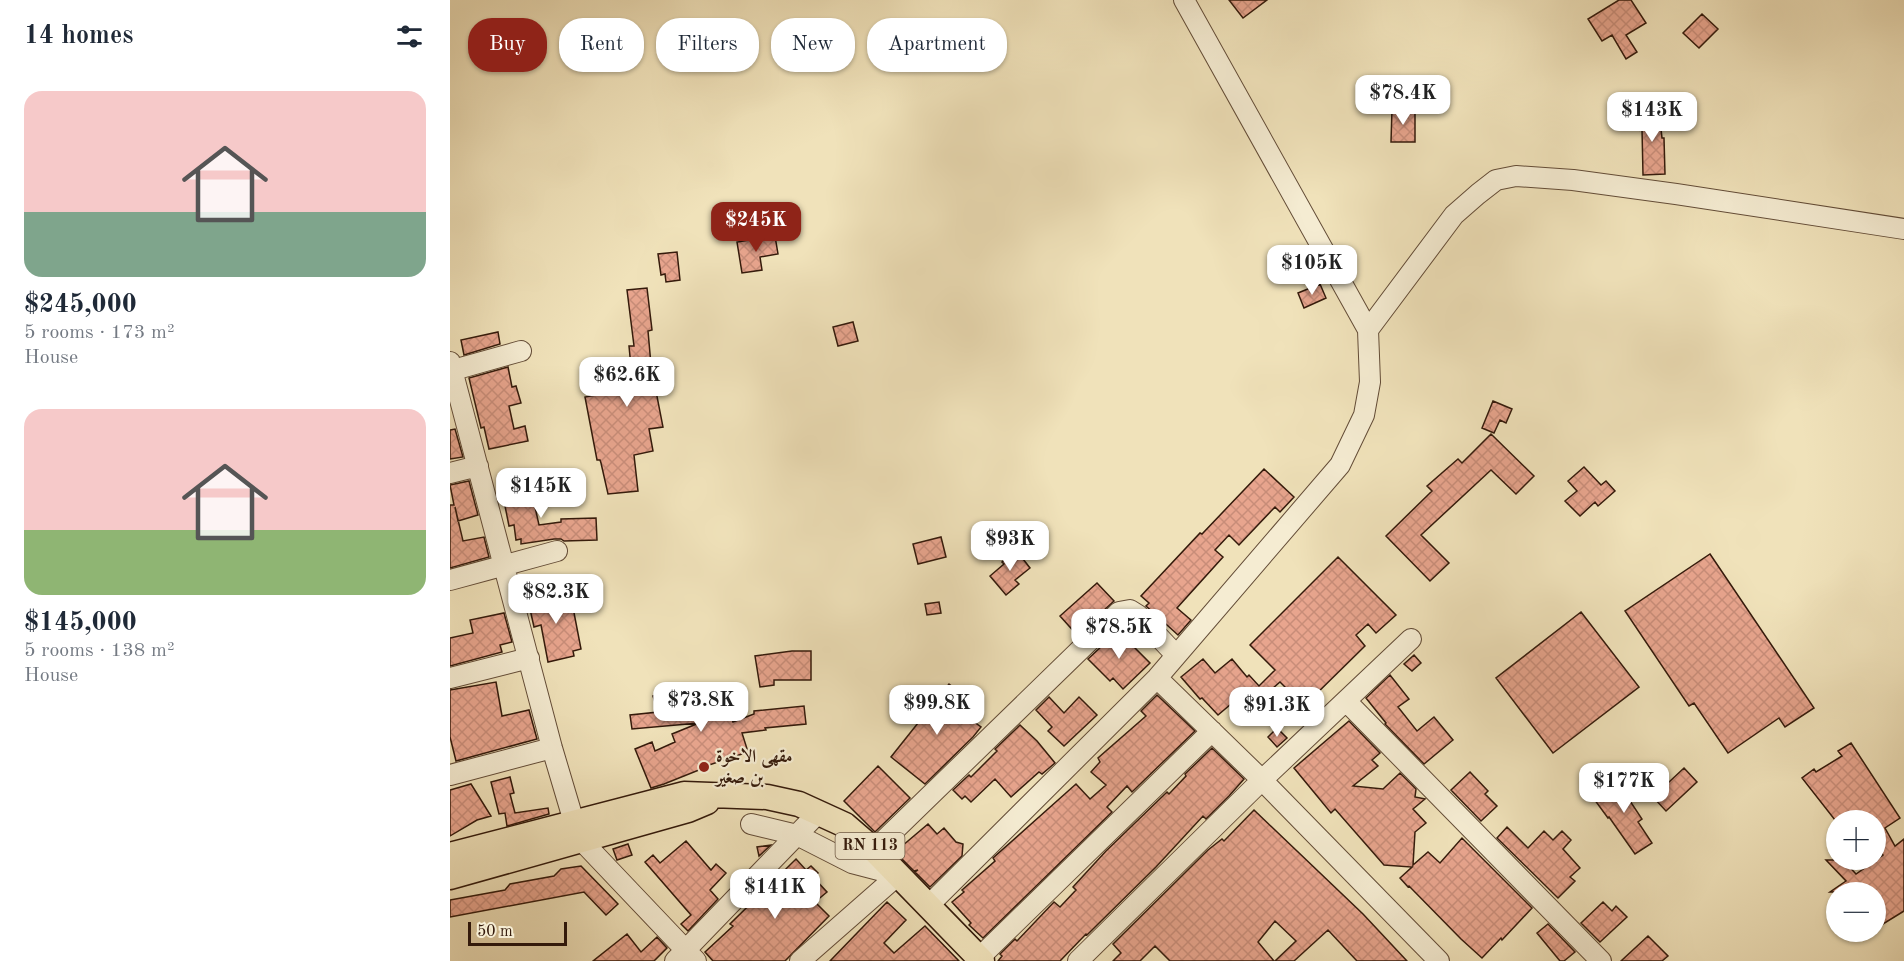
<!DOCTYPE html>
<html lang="en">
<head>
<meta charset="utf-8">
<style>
	body { margin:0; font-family:"Old Standard TT",Amiri,serif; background:#f2f2f3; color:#1f2937; height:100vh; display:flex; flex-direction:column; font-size:22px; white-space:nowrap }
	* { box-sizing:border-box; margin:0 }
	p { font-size:20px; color:#747a83 }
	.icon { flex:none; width:33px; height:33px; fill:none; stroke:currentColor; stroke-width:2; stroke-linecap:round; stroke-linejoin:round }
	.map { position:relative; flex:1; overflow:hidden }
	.side { display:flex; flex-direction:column; background:#fff; width:450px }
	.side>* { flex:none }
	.guide { position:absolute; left:18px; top:18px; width:570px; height:54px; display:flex; gap:12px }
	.tools { position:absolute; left:1376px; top:810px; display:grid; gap:12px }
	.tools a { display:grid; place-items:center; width:60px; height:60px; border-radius:50%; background:#fff; box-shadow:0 2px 4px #0004; font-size:30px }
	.scale { position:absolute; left:18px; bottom:15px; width:99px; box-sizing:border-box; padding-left:6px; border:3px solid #341a0b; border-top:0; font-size:16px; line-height:21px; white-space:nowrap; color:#341a0b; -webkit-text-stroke:4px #f5ecd2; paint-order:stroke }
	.price { position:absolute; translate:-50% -51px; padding:0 14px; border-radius:12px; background:#fff; color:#222; font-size:20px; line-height:39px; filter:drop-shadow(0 2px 3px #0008) }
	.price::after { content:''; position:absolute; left:50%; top:36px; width:18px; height:14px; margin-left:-9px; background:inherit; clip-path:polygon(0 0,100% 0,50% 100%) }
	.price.on { background:#8f2418; color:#fff }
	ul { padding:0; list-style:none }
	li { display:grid; align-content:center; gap:12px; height:318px; padding:0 24px }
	li span { display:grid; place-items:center; height:186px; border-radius:18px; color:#555 }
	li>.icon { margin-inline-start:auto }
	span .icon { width:108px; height:108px; fill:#fffc; stroke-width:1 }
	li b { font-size:26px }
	h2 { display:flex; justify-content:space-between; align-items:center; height:72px; padding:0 24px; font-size:26px }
	.pill { padding:0 21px; border-radius:24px; background:#fff; box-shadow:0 2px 4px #0004; font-size:21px; line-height:54px }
	.pill.on { background:#8f2418; color:#fff }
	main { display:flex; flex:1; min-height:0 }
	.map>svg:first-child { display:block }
</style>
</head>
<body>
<main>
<section class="side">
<h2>14 homes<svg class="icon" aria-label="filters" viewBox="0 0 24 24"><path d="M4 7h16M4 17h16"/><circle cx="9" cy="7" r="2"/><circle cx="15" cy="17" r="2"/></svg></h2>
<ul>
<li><span style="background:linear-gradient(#f6c9c9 65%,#7fa58c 0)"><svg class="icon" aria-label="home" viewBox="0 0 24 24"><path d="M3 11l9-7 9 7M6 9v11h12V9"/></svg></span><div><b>$245,000</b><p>5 rooms · 173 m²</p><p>House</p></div></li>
<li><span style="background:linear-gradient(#f6c9c9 65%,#8fb573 0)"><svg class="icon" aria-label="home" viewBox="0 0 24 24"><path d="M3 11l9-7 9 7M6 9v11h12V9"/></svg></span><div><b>$145,000</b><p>5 rooms · 138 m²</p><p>House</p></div></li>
</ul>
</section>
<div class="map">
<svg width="1454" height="961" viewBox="0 0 1454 961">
	<defs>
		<pattern id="building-cross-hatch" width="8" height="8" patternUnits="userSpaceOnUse" patternTransform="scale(1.5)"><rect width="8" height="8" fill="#e8a58e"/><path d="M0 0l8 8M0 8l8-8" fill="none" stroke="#c88d79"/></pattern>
	</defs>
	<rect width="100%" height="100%" fill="#f0e2ba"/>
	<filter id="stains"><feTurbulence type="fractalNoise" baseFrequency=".00333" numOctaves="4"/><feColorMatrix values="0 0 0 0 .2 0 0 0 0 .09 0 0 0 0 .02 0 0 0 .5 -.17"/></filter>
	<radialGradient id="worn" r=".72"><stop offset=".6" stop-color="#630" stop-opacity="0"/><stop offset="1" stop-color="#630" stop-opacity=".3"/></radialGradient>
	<path fill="url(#building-cross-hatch)" stroke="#341a0b" stroke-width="1.5" d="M779,0H817L793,18Z
		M1169,0H1181L1196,23L1176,35L1187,52L1176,59L1162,35L1152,41L1138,19Z
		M1252,14L1268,29L1249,48L1233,33Z
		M942,109H965V142H941Z
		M1209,110L1212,138H1214L1215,174L1193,175L1192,129L1190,130L1188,112Z
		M325,236L328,254L310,257L312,270L292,273L287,242Z
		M227,252L230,280L216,282L215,274L211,275L208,254Z
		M870,284L876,298L854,308L848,293Z
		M197,288L202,330L198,331L203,387L205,386L213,427L199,429L203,451L184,455L188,491L158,494L151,463L150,460H147L135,397L183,388L179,346H184L177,290Z
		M403,322L408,341L388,346L383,327Z
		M48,332L50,344L14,355L11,340Z
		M58,367L62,387L66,386L71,403L59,406L64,429L75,426L78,441L39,449L34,427L31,428L19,378Z
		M1043,401L1062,409L1056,423L1050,420L1044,433L1032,428Z
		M5,429L13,457L0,459V430Z
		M1041,434L1084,476L1066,494L1041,470L971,535L999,563L980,581L936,536L982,491L977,486L1008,459L1012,463Z
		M1134,467L1151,485L1156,481L1165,491L1148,506L1145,502L1130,516L1115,501L1127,491L1118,481Z
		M814,469L844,497L830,512L825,507L789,545L779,535L765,550L773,557L727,608L741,620L728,635L696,606L699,603L691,596L750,533L752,534Z
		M79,480L89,525L111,522V519L146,518L147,540L114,541L111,539H104L71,544V539L66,540L64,525L59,526L51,486Z
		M19,481L28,515L8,521L5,507L13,541L34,537L39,557L0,568V505H4L0,485Z
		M491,537L496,557L468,564L463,544Z
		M566,550L580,568L565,580L569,584L556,595L540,576L554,564L552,562Z
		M1260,554L1364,708L1335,727L1329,718L1278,753L1244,703L1239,706L1175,611Z
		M888,557L946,615L926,633L918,624L906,635L915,646L854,706L830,682L798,710L787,699L768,715L752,698L750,699L731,677L753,659L765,673L782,659L797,677L799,675L809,686L825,670L800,645Z
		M647,583L664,601L627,635L610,616Z
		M120,592L131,649L123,651L124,656L98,662L91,625L84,627L78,600Z
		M489,602L491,613L477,615L475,604Z
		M1131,612L1189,687L1103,753L1046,678Z
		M54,613L62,642L50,645L52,652L0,666V638L23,633L20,620Z
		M668,631L700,663L673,689L663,678L660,681L638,659Z
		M342,651H361V680H324V685L310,687L305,656Z
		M964,655L971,663L962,671L954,664Z
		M940,675L959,699L948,707L967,731L984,717L1003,740L974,764L935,724L936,723L916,698Z
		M46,682L52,716L79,710L87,739L6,761L0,737V690Z
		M499,684L523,703L513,714L531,727L523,737L475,784L441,757Z
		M241,685L246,701L273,692L283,722L304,714V711L354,706L356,724L315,728L316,730L292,733L298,752L253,767L254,768L214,784L201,788L185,749L202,742L205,751L225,742L222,734L249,723L182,729L180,715L208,712L203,696Z
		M707,695L745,731L682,792L677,786L657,807L662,812L533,938L519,925L521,923L502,902L514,892L512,890L545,861L543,858L626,784L640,799L656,785L641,772L650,762L648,758L696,716L691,711Z
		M599,697L614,713L629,697L647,715L614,746L598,731L602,727L586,710Z
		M899,721L930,753L922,760L928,766L903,786L933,789L950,773L966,789L965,797L975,799L963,809L976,823L965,832L963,865L978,852L990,863L1012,838L1082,908L1052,940L1051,938L1032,958L1011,939L959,886L958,887L950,878L962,867L934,865L885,809L881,813L844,768Z
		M570,725L587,741L605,763L592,774L589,772L561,797L545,779L521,802L515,796L512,799L503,790L519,775L521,777L547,751L545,749Z
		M827,728L837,738L827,747L818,737Z
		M1401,743L1450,818L1435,828L1445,846L1454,839V911L1425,929V892H1380L1396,881L1376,860H1393L1406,874L1433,855L1425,842V820H1385L1352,778L1364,769L1366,772L1392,756L1388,751Z
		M762,748L794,779L779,796L756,819L753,816L706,867L637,935L636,934L610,961H548L552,956L550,954L565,939L567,941L604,902L610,907L626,890L623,887L656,851L717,792L719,794L736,776L735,774Z
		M428,766L460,798L425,832L394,801Z
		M1234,768L1247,782L1216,811L1203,797Z
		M1020,772L1038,791L1035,794L1047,806L1031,821L1001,790Z
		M60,777L64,793L60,794L65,813L98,808L99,814L57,826L55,813L49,814L41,782Z
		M1174,777L1188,796L1180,801L1192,819L1188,822L1202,843L1185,854L1159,817L1158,818L1144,799Z
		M21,784L41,816L27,820L0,836V790Z
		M804,810L913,914L957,961H907L878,930L844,961H825L846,941L825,921L808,942L824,961H720L705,946L690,961H663L671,953L663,944L758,850L772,839L774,841Z
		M478,824L487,834L494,828L506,842L513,844L512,856L480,887L465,872L468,870L464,871L445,852Z
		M1057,827L1078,848L1094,831L1103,840L1112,831L1121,840L1113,849L1130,868L1120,877L1125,881L1108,898L1047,838Z
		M236,841L261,870L266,864L276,873L260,890L268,899L238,931L231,924L241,915L195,862L203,855L210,863Z
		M178,844L182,855L167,860L163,849Z
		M321,845L309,856L307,847Z
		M346,859L356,870L361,866L368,873L363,877L377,892L365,902L379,916L335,961H263L255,952L283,926L280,924Z
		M131,866L168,904L156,915L134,892L0,917V900L55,890L60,884L104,876L111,869Z
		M437,902L456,920L434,943L444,953L475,926L509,961H380Z
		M1153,902L1162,911L1166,906L1177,917L1150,942L1131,923Z
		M1098,924L1125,952L1114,961H1110L1087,933Z
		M177,934L191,952L207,937L217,948L204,961H143Z
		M1198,936L1218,956L1212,961H1171Z"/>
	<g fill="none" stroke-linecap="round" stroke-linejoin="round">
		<defs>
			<path id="minor" d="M918,330L1004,215L1028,194L1046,180L1066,176L1123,180L1226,194L1454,229
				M0,362L102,748L124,822L132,841L246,961
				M0,371L71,351
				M0,473L28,466
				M0,580L107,551
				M0,678L79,658
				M707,678L812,780L989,961
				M896,701L1151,961
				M0,775L102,748
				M301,824L347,835L402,863L448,875
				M424,850L669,612L680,610L688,615L726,655
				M478,906L707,678L890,465L914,415L920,382L918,330L734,0
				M529,958L762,731
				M225,961L369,812
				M350,961L448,875
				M628,961L812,780L961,639"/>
			<path id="major" d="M0,855L234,794L317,797L349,804L395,825L424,850L532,961
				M0,877L238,810L257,802"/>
		</defs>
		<use href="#minor" stroke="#634c37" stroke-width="22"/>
		<use href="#major" stroke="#341a0b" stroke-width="27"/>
		<use href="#minor" stroke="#f5ecd2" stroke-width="20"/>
		<use href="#major" stroke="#f0e2ba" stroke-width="24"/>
	</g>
	<circle fill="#8f2418" stroke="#f5ecd2" stroke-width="2" cx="254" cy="767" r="6"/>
	<g text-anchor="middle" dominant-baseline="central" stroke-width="4.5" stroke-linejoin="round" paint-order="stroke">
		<rect fill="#f5ecd2" stroke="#6e5947" stroke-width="1.5" x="385.5" y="833" width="69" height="26" rx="4.5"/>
		<g font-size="16" font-weight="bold" fill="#341a0b">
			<text x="420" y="846">RN 113</text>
		</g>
		<g font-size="18" font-weight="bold" fill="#341a0b" stroke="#f5ecd2" text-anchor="start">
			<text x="266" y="757">مقهی الاخوة<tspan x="266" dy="21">بن صغير</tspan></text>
		</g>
	</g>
	<rect width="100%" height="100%" filter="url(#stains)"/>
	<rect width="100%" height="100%" fill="url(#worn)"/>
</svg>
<div class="tools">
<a>+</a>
<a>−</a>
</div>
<div class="scale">50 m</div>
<b class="price" style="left:953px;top:126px">$78.4K</b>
<b class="price" style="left:1202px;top:143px">$143K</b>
<b class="price on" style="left:306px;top:253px">$245K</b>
<b class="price" style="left:862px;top:296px">$105K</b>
<b class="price" style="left:177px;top:408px">$62.6K</b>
<b class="price" style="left:91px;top:519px">$145K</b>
<b class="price" style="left:560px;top:572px">$93K</b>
<b class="price" style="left:106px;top:625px">$82.3K</b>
<b class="price" style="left:669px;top:660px">$78.5K</b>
<b class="price" style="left:251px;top:733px">$73.8K</b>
<b class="price" style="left:487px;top:736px">$99.8K</b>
<b class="price" style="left:827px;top:738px">$91.3K</b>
<b class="price" style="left:1174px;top:814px">$177K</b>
<b class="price" style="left:325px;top:920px">$141K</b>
<div class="guide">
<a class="pill on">Buy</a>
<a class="pill">Rent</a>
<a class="pill">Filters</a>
<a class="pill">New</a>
<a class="pill">Apartment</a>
</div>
</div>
</main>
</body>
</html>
